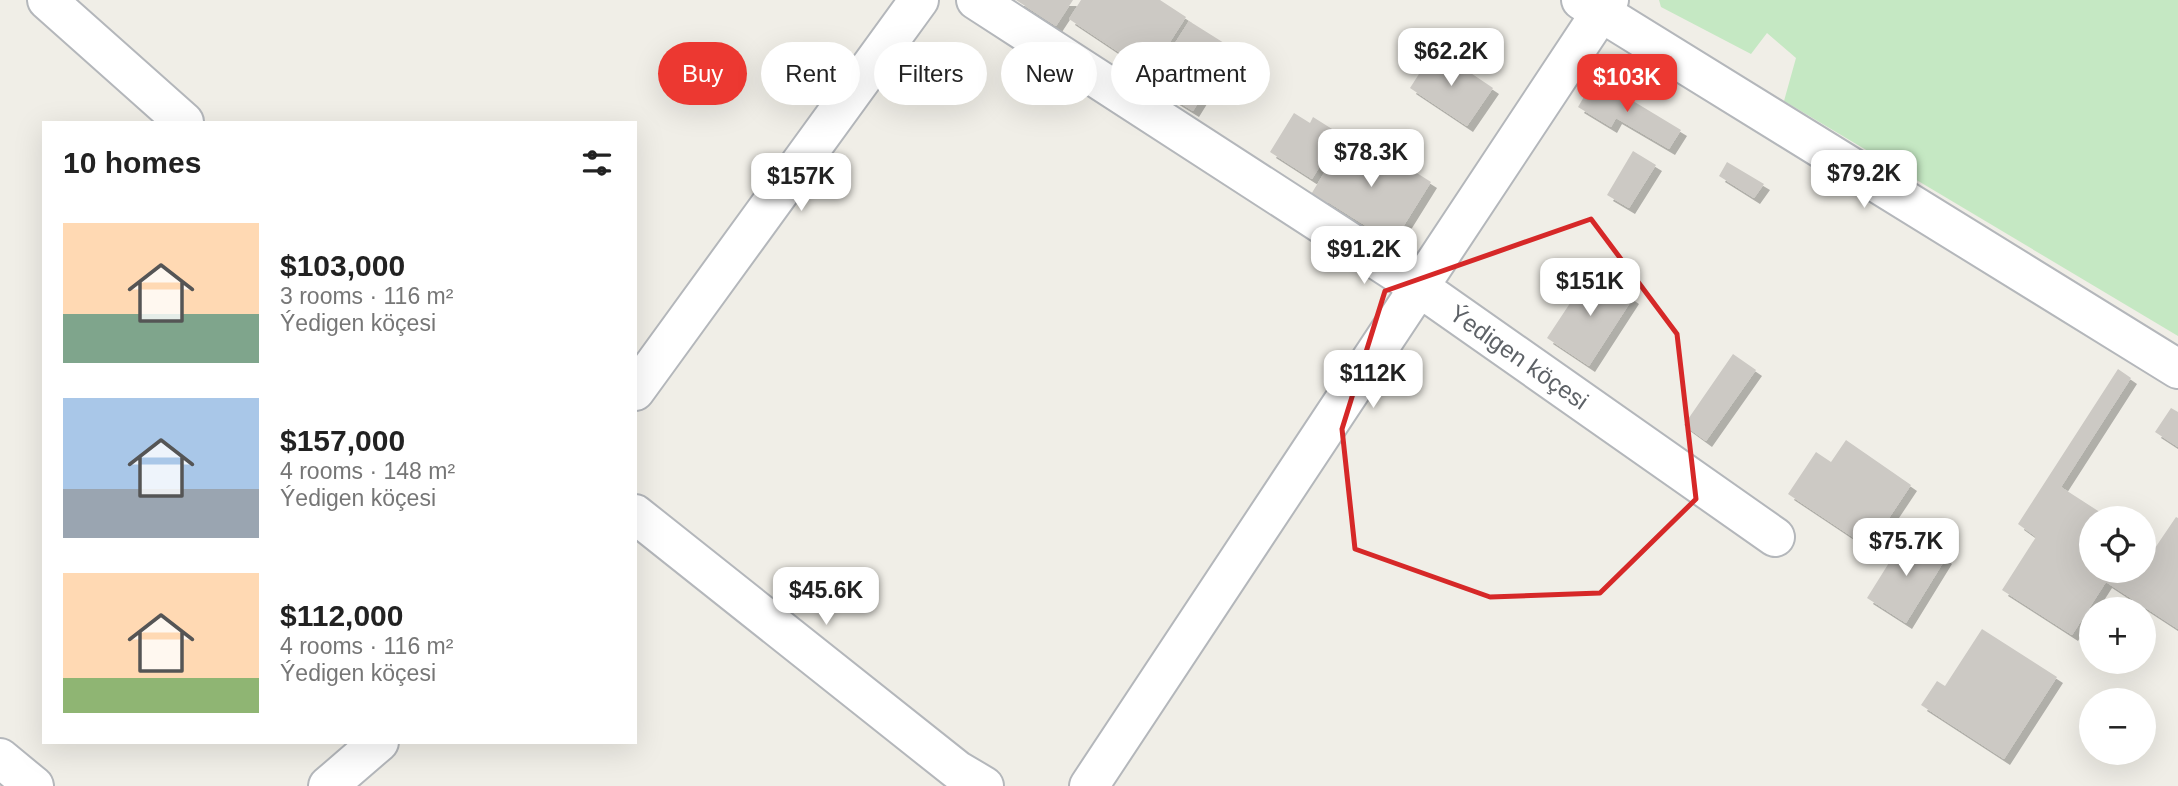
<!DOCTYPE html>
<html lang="en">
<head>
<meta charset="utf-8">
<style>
	body { margin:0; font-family:Helvetica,sans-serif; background:#f6f6f6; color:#222; height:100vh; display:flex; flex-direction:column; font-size:26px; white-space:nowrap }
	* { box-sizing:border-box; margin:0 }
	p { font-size:23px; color:#767676 }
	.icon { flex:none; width:38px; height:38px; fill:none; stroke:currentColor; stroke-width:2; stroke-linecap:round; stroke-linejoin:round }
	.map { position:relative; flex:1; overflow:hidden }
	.panel { position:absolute; left:42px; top:121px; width:595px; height:623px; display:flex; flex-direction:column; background:#fff; border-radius:0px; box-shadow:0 7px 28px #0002 }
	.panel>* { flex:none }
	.banner { position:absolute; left:658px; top:42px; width:665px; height:63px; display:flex; gap:14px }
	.tools { position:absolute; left:2079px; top:506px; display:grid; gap:14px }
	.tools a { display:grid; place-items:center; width:77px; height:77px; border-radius:50%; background:#fff; box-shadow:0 7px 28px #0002; font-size:35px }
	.price { position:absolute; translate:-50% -60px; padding:0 16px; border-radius:14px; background:#fff; color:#222; font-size:23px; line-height:46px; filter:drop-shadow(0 2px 4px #0008) }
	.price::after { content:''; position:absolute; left:50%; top:42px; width:21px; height:16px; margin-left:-10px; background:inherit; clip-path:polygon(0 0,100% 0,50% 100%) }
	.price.current { background:#ec3831; color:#fff }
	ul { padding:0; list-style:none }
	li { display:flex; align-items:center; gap:21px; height:175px; padding:0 21px }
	li span { display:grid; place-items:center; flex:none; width:196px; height:140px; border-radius:0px; color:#555 }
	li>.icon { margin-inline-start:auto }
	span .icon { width:84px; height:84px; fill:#fffc; stroke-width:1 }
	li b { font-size:30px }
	h2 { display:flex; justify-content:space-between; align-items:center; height:84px; padding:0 21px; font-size:30px }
	.tag { padding:0 24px; border-radius:32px; background:#fff; box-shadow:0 7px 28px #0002; font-size:24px; line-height:63px }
	.tag.current { background:#ec3831; color:#fff }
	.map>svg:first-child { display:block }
</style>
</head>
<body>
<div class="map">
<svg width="2178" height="786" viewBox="0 0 2178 786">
	<defs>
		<filter id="shadow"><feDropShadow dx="6" dy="6" stdDeviation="0" flood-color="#0004"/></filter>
	</defs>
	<rect width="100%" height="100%" fill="#f0eee7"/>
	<path fill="#c5e8c3" d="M1659,0H2178V336L1784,101L1796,58L1767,33L1751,54L1661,7Z"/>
	<path fill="#ccc9c4" filter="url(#shadow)" d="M1016,0H1073L1056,26Z
		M1081,0H1160L1186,17L1150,73L1069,19Z
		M1189,21L1232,48L1193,111L1149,84Z
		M1435,49L1493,88L1467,126L1410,88Z
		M1595,78L1681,130L1669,149L1616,118L1611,127L1578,107Z
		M1294,113L1310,123L1313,117L1340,134L1312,179L1270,152Z
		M1346,137L1386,163L1390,156L1431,182L1393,243L1328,202L1325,205L1310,196Z
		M1633,151L1656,165L1629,208L1607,195Z
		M1727,162L1764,184L1754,198L1719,176Z
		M1592,270L1633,298L1589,366L1547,338Z
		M1733,354L1756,370L1706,441L1684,425Z
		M2118,369L2131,378L2061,487L2109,518H2091V570H2144V541L2155,548L2176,517L2178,518V629L2106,582L2072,635L2002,590L2036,537L2018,524Z
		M2171,408L2178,412V447L2155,432Z
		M1846,440L1911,485L1869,548L1788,494L1816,452L1831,462Z
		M1907,534L1946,558L1906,623L1867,598Z
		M1982,629L2057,677L2004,759L1921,705L1937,681L1945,686Z"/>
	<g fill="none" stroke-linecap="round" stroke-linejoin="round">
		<defs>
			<path id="minor" d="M47,0L184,122
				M976,0L1419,287L1775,537
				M1581,0L2178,369
				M635,391L919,0
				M635,514L957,770L984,786
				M0,758L34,786
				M328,786L379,742
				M1089,786L1609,0"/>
		</defs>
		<use href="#minor" stroke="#b4b7bb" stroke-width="42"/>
		<use href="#minor" stroke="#fff" stroke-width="38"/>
	</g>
	<path fill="none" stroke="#d62828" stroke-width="5" stroke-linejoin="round" d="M1591,219L1677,334L1696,499L1600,593L1490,597L1355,549L1342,429L1385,291Z"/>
	<g text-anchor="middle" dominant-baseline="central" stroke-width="5" stroke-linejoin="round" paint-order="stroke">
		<g font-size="24" fill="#5e6267" stroke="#fff">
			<text transform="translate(1519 357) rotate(35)">Ýedigen köçesi</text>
		</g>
	</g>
</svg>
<div class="tools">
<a><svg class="icon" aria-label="locate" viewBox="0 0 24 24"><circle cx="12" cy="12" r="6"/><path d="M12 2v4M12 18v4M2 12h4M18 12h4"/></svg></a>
<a>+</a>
<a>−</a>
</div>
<b class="price" style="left:1451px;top:88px">$62.2K</b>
<b class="price current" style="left:1627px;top:114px">$103K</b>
<b class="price" style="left:1371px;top:189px">$78.3K</b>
<b class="price" style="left:1864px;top:210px">$79.2K</b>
<b class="price" style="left:801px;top:213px">$157K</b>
<b class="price" style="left:1364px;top:286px">$91.2K</b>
<b class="price" style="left:1590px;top:318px">$151K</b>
<b class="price" style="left:1373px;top:410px">$112K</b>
<b class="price" style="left:1906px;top:578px">$75.7K</b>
<b class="price" style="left:826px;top:627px">$45.6K</b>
<div class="banner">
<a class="tag current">Buy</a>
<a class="tag">Rent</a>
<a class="tag">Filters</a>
<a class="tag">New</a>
<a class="tag">Apartment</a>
</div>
<section class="panel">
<h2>10 homes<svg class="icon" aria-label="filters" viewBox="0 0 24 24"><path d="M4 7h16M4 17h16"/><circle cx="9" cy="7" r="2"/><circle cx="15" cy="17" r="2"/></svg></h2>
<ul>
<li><span style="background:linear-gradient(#ffd9b3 65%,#7fa58c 0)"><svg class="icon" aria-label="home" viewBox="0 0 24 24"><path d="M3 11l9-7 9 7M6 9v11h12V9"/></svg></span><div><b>$103,000</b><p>3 rooms · 116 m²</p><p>Ýedigen köçesi</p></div></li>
<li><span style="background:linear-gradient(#a9c7e8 65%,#9aa5b1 0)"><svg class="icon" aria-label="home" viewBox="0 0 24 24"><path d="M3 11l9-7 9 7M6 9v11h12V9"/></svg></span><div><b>$157,000</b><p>4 rooms · 148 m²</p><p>Ýedigen köçesi</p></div></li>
<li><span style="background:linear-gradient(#ffd9b3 75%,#8fb573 0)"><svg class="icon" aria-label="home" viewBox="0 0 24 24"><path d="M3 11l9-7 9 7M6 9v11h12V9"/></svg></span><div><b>$112,000</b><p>4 rooms · 116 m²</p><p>Ýedigen köçesi</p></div></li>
</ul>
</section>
</div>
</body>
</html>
